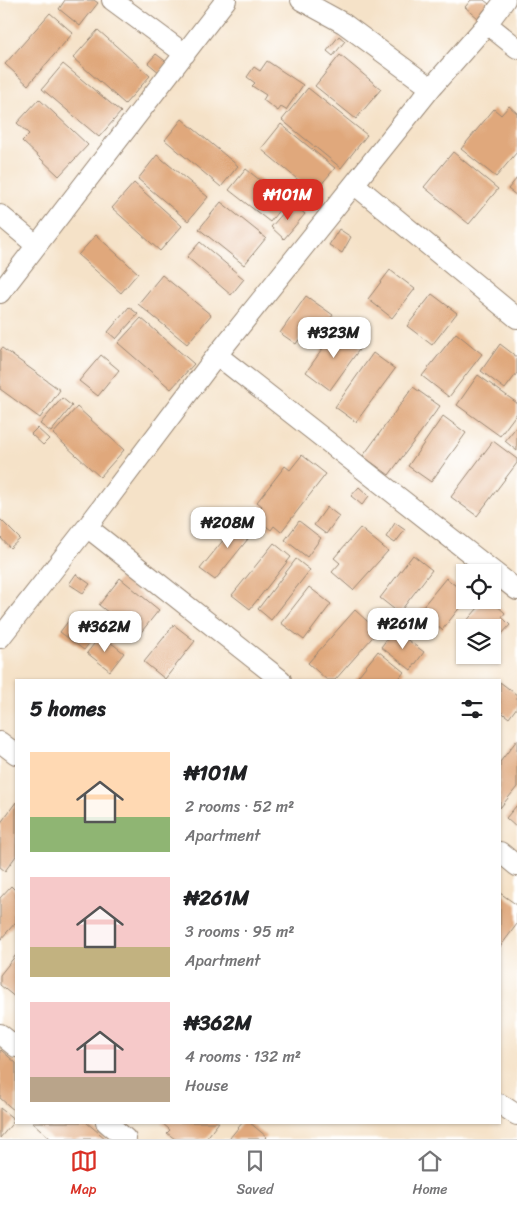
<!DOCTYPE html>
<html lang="en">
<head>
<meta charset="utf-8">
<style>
	body { margin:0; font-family:Sriracha,sans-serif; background:#f2f2f2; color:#202124; height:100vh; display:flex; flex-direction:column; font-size:19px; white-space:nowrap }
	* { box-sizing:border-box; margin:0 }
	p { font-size:16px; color:#757577 }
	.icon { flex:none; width:28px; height:28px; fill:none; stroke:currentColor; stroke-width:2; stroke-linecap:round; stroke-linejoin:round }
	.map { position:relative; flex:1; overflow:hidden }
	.sheet { position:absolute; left:15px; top:679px; width:486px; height:445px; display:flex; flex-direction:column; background:#fff; border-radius:0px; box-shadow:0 1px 4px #0004 }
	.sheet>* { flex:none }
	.fabs { position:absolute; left:456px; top:564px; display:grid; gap:10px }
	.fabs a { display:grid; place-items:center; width:45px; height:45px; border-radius:0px; background:#fff; box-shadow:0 1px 4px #0004; font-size:25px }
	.price { position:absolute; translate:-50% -42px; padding:0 11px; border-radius:10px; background:#fff; color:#222; font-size:16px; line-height:32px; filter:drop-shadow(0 1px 2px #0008) }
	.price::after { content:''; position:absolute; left:50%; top:30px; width:15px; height:11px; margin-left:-8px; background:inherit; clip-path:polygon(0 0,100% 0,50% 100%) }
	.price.active { background:#d93025; color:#fff }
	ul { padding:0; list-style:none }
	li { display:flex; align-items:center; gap:15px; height:125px; padding:0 15px }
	li span { display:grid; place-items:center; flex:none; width:140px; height:100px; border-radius:0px; color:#555 }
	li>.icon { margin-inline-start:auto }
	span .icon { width:60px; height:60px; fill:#fffc; stroke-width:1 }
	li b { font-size:21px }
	h2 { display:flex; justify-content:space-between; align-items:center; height:60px; padding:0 15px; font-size:21px }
	.tab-bar { display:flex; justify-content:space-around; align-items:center; height:70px; border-top:1px solid #e0e0e0; background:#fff; font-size:14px; color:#757577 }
	.tab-bar a { display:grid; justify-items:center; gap:2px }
	.tab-bar .active { color:#d93025 }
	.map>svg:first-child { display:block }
</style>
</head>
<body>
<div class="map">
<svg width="517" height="1139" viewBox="0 0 517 1139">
	<rect width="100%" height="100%" fill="#fff"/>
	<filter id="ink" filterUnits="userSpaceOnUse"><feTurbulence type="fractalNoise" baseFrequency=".02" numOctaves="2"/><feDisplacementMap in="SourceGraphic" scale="10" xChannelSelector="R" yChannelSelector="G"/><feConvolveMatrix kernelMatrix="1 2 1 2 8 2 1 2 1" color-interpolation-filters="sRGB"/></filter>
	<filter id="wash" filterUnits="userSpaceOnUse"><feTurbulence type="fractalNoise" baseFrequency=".0096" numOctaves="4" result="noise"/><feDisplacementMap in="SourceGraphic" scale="20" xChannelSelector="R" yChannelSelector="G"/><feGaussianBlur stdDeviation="1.12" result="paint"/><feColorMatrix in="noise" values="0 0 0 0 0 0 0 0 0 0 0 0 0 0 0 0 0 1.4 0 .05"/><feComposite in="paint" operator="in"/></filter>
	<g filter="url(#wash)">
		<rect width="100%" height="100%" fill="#f5e2c8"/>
		<g id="blocks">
			<path fill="#e0a87b" d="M65,0H94L98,3L80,26L59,9Z
				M471,0H484L489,4L478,18L465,7Z
				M50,13L73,33L28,85L5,64Z
				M98,30L150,76L125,104L73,58Z
				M339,36L345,41L333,56L327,51Z
				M156,54L168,63L160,73L148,63Z
				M340,55L381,89L356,119L315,86Z
				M267,61L303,85L286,110L281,107L278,111L263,100L266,95L252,86L255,83L247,77L254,67L260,71Z
				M63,64L121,112L99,137L42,89Z
				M308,88L367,135L341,168L282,120Z
				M39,99L88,145L59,176L22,141L29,134L17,123Z
				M509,106L517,113V152L496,177L461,149L494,109L501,115Z
				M182,119L238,166L221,187L165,140Z
				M281,124L335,168L314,193L261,149Z
				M453,152L498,189L469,224L424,187Z
				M157,155L208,197L188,221L138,179Z
				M246,169L286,201L270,222L229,190Z
				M517,178V196L508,189Z
				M134,183L182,226L160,251L112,208Z
				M221,202L266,238L244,265L199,229Z
				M292,203L305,214L284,239L271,227Z
				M339,229L351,237L342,253L329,245Z
				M96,235L138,273L121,293L78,255Z
				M200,242L244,279L231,295L187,257Z
				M390,270L415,289L392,318L368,299Z
				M162,275L211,315L187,344L138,304Z
				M432,294L457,313L432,345L407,326Z
				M306,296L333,315L312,345L300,338L296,344L280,333Z
				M129,307L138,314L116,339L108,332Z
				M141,318L194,364L171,389L118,343Z
				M337,329L361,347L330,390L306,372Z
				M456,333L482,354L449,397L422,376Z
				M500,344L517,357V373L505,389L481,371Z
				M2,348L60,390L40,418L0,389V351Z
				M373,353L395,369L356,422L335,407Z
				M101,355L119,370L98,396L79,381Z
				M478,375L517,403V413L500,436L457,405Z
				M413,387L440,406L389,475L363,456Z
				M62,398L72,406L51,432L40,424Z
				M77,407L124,450L100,477L53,434Z
				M443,416L466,433L431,482L408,466Z
				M517,426V451L505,441Z
				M37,428L49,439L43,445L31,434Z
				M493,441L517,459V463L477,516L451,497Z
				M302,455L326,474L281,532L274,526L271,530L254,517L262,506L257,502L285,466L290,470Z
				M359,487L369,496L362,505L351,496Z
				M327,507L339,516L326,534L314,525Z
				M242,517L256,529L215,580L200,569Z
				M0,519L20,539L10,548L0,537Z
				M299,521L321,538L307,557L285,540Z
				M395,523L405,530L395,543L386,537Z
				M360,528L388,551L353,590L332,572L340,563L334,558Z
				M274,543L291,557L250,609L232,595Z
				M413,555L432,570L399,613L380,598Z
				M296,559L310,570L271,620L258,609Z
				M76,574L90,584L83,593L69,584Z
				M120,578L159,610L138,636L99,605Z
				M446,578L465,593V601L442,630L419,611Z
				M309,587L331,604L304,640L281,623Z
				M485,600H491L505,613L502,617L510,625L492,645V628H465V639L457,632Z
				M355,610L378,631L335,680H327L308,663Z
				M73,615L97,633L84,650L60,632Z
				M174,625L195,641L165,679L144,662Z
				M394,630L424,652L411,670L381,647Z
				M101,635L124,653L110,671L87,653Z
				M378,651L404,672L398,680H355Z
				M500,682L517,695V707L509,718L500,711Z
				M517,740V787L500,808V762Z
				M16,802V856L5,871L0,867V824Z
				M517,805V828L506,818Z
				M11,886L16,891V922L0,940V898Z
				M500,893L517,905V924L500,947Z
				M16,955V998L0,985V975Z
				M1,1050L16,1063V1112L0,1098V1051Z
				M0,1108L15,1120L0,1138Z
				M32,1122H86L106,1139H51Z
				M161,1122H219L206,1139H175L167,1133L170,1130Z
				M243,1122H249L267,1137L265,1139H229Z"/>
		</g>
	</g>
	<g filter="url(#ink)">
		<use href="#blocks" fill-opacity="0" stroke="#988673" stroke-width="1"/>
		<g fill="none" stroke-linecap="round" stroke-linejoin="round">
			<defs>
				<path id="street" d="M112,0L185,54
					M301,0L343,23L431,88
					M487,24L517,48
					M354,184L517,318
					M0,215L36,245
					M0,293L226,0
					M217,355L517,590
					M87,527L281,680
					M0,638L87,527L217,355L431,88L487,24L505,0
					M0,742L16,754
					M500,852L517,866
					M0,1034L16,1047
					M500,1104L517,1115
					M106,1122L126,1139"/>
			</defs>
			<use href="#street" stroke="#988673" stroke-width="22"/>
			<use href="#street" stroke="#fff" stroke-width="20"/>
		</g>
	</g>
</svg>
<div class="fabs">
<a><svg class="icon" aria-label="locate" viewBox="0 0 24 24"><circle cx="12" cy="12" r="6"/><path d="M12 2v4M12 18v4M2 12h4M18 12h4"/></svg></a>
<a><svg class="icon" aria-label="layers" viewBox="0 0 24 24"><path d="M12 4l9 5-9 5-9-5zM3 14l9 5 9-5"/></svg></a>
</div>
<b class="price active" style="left:288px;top:221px">₦101M</b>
<b class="price" style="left:334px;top:359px">₦323M</b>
<b class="price" style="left:228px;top:549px">₦208M</b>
<b class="price" style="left:403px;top:650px">₦261M</b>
<b class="price" style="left:105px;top:653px">₦362M</b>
<section class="sheet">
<h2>5 homes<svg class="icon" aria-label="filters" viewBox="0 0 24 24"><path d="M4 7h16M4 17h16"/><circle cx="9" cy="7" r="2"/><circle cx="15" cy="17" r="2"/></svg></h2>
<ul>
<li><span style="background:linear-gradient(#ffd9b3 65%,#8fb573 0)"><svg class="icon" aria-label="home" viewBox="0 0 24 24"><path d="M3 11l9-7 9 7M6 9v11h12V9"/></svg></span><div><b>₦101M</b><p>2 rooms · 52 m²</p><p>Apartment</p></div></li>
<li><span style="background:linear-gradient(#f6c9c9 70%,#c2b280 0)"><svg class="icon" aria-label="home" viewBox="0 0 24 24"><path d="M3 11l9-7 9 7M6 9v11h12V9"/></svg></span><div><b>₦261M</b><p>3 rooms · 95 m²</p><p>Apartment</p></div></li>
<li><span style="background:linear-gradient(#f6c9c9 75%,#b9a48a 0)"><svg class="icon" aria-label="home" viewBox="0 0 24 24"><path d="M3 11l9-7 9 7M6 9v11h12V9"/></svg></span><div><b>₦362M</b><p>4 rooms · 132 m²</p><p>House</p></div></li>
</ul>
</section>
</div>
<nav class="tab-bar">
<a class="active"><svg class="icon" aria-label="map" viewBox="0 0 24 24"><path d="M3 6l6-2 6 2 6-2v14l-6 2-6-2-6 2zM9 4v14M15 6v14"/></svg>Map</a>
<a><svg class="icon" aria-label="saved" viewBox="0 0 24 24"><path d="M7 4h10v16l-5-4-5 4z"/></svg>Saved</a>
<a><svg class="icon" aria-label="home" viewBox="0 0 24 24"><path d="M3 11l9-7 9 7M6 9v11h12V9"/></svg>Home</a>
</nav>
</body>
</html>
